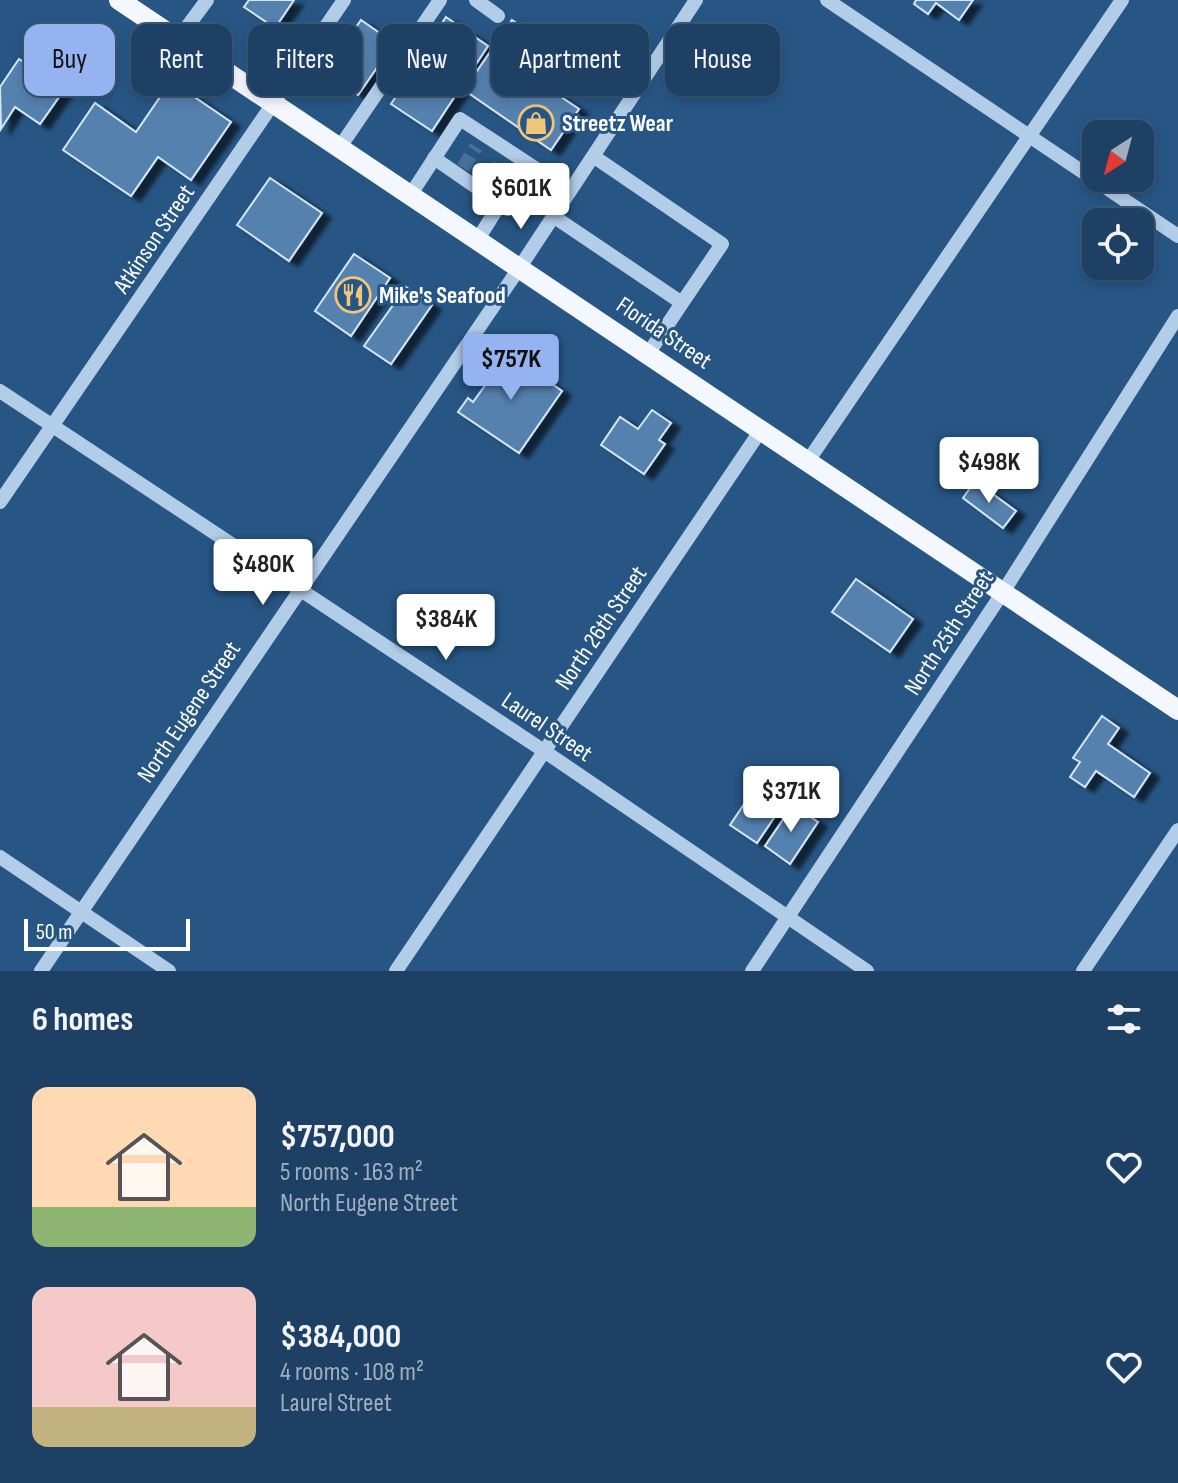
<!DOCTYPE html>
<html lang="en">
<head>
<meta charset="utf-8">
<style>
	body { margin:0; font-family:"Sofia Sans Condensed",sans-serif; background:#2a4b6d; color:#f1f3f6; height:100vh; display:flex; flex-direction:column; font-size:30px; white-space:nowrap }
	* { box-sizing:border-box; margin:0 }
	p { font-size:26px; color:#a0afbf }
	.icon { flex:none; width:44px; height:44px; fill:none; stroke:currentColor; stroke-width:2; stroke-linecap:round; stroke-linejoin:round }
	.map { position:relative; height:971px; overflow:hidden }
	.sheet { display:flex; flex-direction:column; background:#1d4064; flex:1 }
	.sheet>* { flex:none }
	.guide { position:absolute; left:24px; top:24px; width:1130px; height:72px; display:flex; gap:16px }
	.needle { width:52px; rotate:216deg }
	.fabs { position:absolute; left:1082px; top:120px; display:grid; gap:16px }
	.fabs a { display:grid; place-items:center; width:72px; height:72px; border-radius:16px; background:#1d4064; box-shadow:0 4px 12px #0003,0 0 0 2px #3b5978; font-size:40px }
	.scale { position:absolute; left:24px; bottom:20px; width:166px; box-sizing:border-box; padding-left:8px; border:4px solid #fff; border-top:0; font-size:22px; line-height:28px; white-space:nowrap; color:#fff; -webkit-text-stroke:6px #275685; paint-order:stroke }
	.price { position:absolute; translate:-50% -68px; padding:0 18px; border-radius:8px; background:#fff; color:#222; font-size:26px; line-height:52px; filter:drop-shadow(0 2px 4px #0008) }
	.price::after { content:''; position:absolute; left:50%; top:48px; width:24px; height:18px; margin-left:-12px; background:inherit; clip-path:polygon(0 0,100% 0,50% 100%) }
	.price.active { background:#95b2f1; color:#111 }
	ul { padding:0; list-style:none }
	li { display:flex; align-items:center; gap:24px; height:200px; padding:0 32px }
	li span { display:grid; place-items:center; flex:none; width:224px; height:160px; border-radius:16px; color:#555 }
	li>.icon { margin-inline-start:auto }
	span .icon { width:96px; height:96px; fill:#fffc; stroke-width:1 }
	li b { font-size:34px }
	h2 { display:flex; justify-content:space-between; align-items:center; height:96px; padding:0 32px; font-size:34px }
	.chip { padding:0 28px; border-radius:16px; background:#1d4064; box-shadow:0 4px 12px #0003,0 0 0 2px #3b5978; font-size:28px; line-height:72px }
	.chip.active { background:#95b2f1; color:#111 }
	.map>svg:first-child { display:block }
</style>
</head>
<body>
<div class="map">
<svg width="1178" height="971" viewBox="0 0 1178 971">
	<defs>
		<filter id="shadow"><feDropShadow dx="9" dy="5" stdDeviation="2" flood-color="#0009"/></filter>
	</defs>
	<rect width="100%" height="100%" fill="#275685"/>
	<path fill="#5481af" stroke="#d5e6f6" stroke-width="2" filter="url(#shadow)" d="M249,0H294L275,28L244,7Z
		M916,0H973L959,20L936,3L928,14L914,4Z
		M446,17L488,46L432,131L391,104L401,89L393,84L406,66L411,70Z
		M361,20L394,43L358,95L325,72Z
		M512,20L542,40L521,70L579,109L551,150L464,90Z
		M19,59L64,90L40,124L15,107L1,129L0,87Z
		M171,81L231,122L191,180L158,157L131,196L63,150L95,103L136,132Z
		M270,178L322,213L289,261L237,225Z
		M354,254L390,278L351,336L315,311Z
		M406,287L432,305L391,364L364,346Z
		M502,349L562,391L519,453L458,412L468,398L473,402L494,373L488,369Z
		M652,410L671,423L659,440L665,444L644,474L601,445L620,417L638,429Z
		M975,481L1016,511L1003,528L963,498Z
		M856,579L913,619L890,652L832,612Z
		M1102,716L1119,728L1108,744L1150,773L1134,797L1096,771L1085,787L1070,777L1080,762L1073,758Z
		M763,776L790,794L757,843L730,825Z
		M793,805L818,822L790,864L765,846Z"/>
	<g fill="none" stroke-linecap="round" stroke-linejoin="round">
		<path stroke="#476f97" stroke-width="14" stroke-dasharray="14 7" stroke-linecap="butt" d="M463,168L476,147
			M488,184L500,165"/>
		<path stroke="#b2cde8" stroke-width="14" d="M476,0L498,16
			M827,0L1178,236
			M178,39L207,0
			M340,147L440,0
			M434,158L508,209L535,168
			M411,194L460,119L570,191
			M553,216L682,303L722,244L593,156
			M478,239L500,204
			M648,354L682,303
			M0,391L544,751L867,971
			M808,461L1122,0
			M0,502L344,0
			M0,857L169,971
			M41,971L520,267L696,0
			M396,971L761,430
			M752,971L1003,592L1178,316
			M1083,971L1178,830"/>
		<path stroke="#f4f8fe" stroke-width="20" d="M119,0L1178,710"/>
	</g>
	<defs>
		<symbol id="shop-ring" viewBox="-11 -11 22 22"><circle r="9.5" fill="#275685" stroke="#f0c678" stroke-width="1.5"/><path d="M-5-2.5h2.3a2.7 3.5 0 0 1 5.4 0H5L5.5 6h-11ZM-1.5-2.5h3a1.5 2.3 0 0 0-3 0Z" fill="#f0c678"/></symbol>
		<symbol id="restaurant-ring" viewBox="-11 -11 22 22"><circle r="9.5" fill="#275685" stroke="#f0c678" stroke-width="1.5"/><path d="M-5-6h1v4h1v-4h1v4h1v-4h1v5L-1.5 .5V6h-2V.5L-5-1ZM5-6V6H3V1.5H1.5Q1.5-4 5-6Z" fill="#f0c678"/></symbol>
	</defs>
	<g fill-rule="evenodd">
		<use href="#shop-ring" x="516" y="103" width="40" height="40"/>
		<use href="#restaurant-ring" x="333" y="275" width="40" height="40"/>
	</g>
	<g text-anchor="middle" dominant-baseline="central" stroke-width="6" stroke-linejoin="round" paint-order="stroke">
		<g font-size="24" font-weight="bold" fill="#fff" stroke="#275685" text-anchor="start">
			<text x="562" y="123">Streetz Wear</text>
			<text x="379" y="295">Mike's Seafood</text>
		</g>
		<g font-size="24" fill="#fff" stroke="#275685">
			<text transform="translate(154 239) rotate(-56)">Atkinson Street</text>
			<text transform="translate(664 333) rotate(34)">Florida Street</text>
			<text transform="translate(601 628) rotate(-56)">North 26th Street</text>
			<text transform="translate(949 633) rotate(-57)">North 25th Street</text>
			<text transform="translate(189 712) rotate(-56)">North Eugene Street</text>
			<text transform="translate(547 727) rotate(34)">Laurel Street</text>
		</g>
	</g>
</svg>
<div class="fabs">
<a><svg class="needle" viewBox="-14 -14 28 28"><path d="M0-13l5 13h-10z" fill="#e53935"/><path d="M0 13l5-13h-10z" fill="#a0afbf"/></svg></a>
<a><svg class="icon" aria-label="locate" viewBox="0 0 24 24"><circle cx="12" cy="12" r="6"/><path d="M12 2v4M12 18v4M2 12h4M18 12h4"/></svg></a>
</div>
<div class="scale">50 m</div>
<b class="price" style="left:521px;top:231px">$601K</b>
<b class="price active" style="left:511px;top:402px">$757K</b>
<b class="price" style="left:989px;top:505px">$498K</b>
<b class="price" style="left:263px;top:607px">$480K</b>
<b class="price" style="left:446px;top:662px">$384K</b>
<b class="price" style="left:791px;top:834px">$371K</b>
<div class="guide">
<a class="chip active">Buy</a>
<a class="chip">Rent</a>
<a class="chip">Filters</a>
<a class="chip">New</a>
<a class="chip">Apartment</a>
<a class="chip">House</a>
</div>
</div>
<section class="sheet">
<h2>6 homes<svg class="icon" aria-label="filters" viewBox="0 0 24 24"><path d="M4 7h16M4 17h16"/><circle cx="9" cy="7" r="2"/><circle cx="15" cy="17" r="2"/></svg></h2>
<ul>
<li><span style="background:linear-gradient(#ffd9b3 75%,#8fb573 0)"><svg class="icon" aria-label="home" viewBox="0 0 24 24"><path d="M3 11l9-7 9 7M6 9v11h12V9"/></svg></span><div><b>$757,000</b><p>5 rooms · 163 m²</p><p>North Eugene Street</p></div><svg class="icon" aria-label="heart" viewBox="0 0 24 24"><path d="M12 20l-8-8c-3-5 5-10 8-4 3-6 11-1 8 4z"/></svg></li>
<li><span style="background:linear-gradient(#f6c9c9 75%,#c2b280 0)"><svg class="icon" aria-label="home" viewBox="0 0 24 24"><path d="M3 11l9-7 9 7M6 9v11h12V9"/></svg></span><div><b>$384,000</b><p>4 rooms · 108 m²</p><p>Laurel Street</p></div><svg class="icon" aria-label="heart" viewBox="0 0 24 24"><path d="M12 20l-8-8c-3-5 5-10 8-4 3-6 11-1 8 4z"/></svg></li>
</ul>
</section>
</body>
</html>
